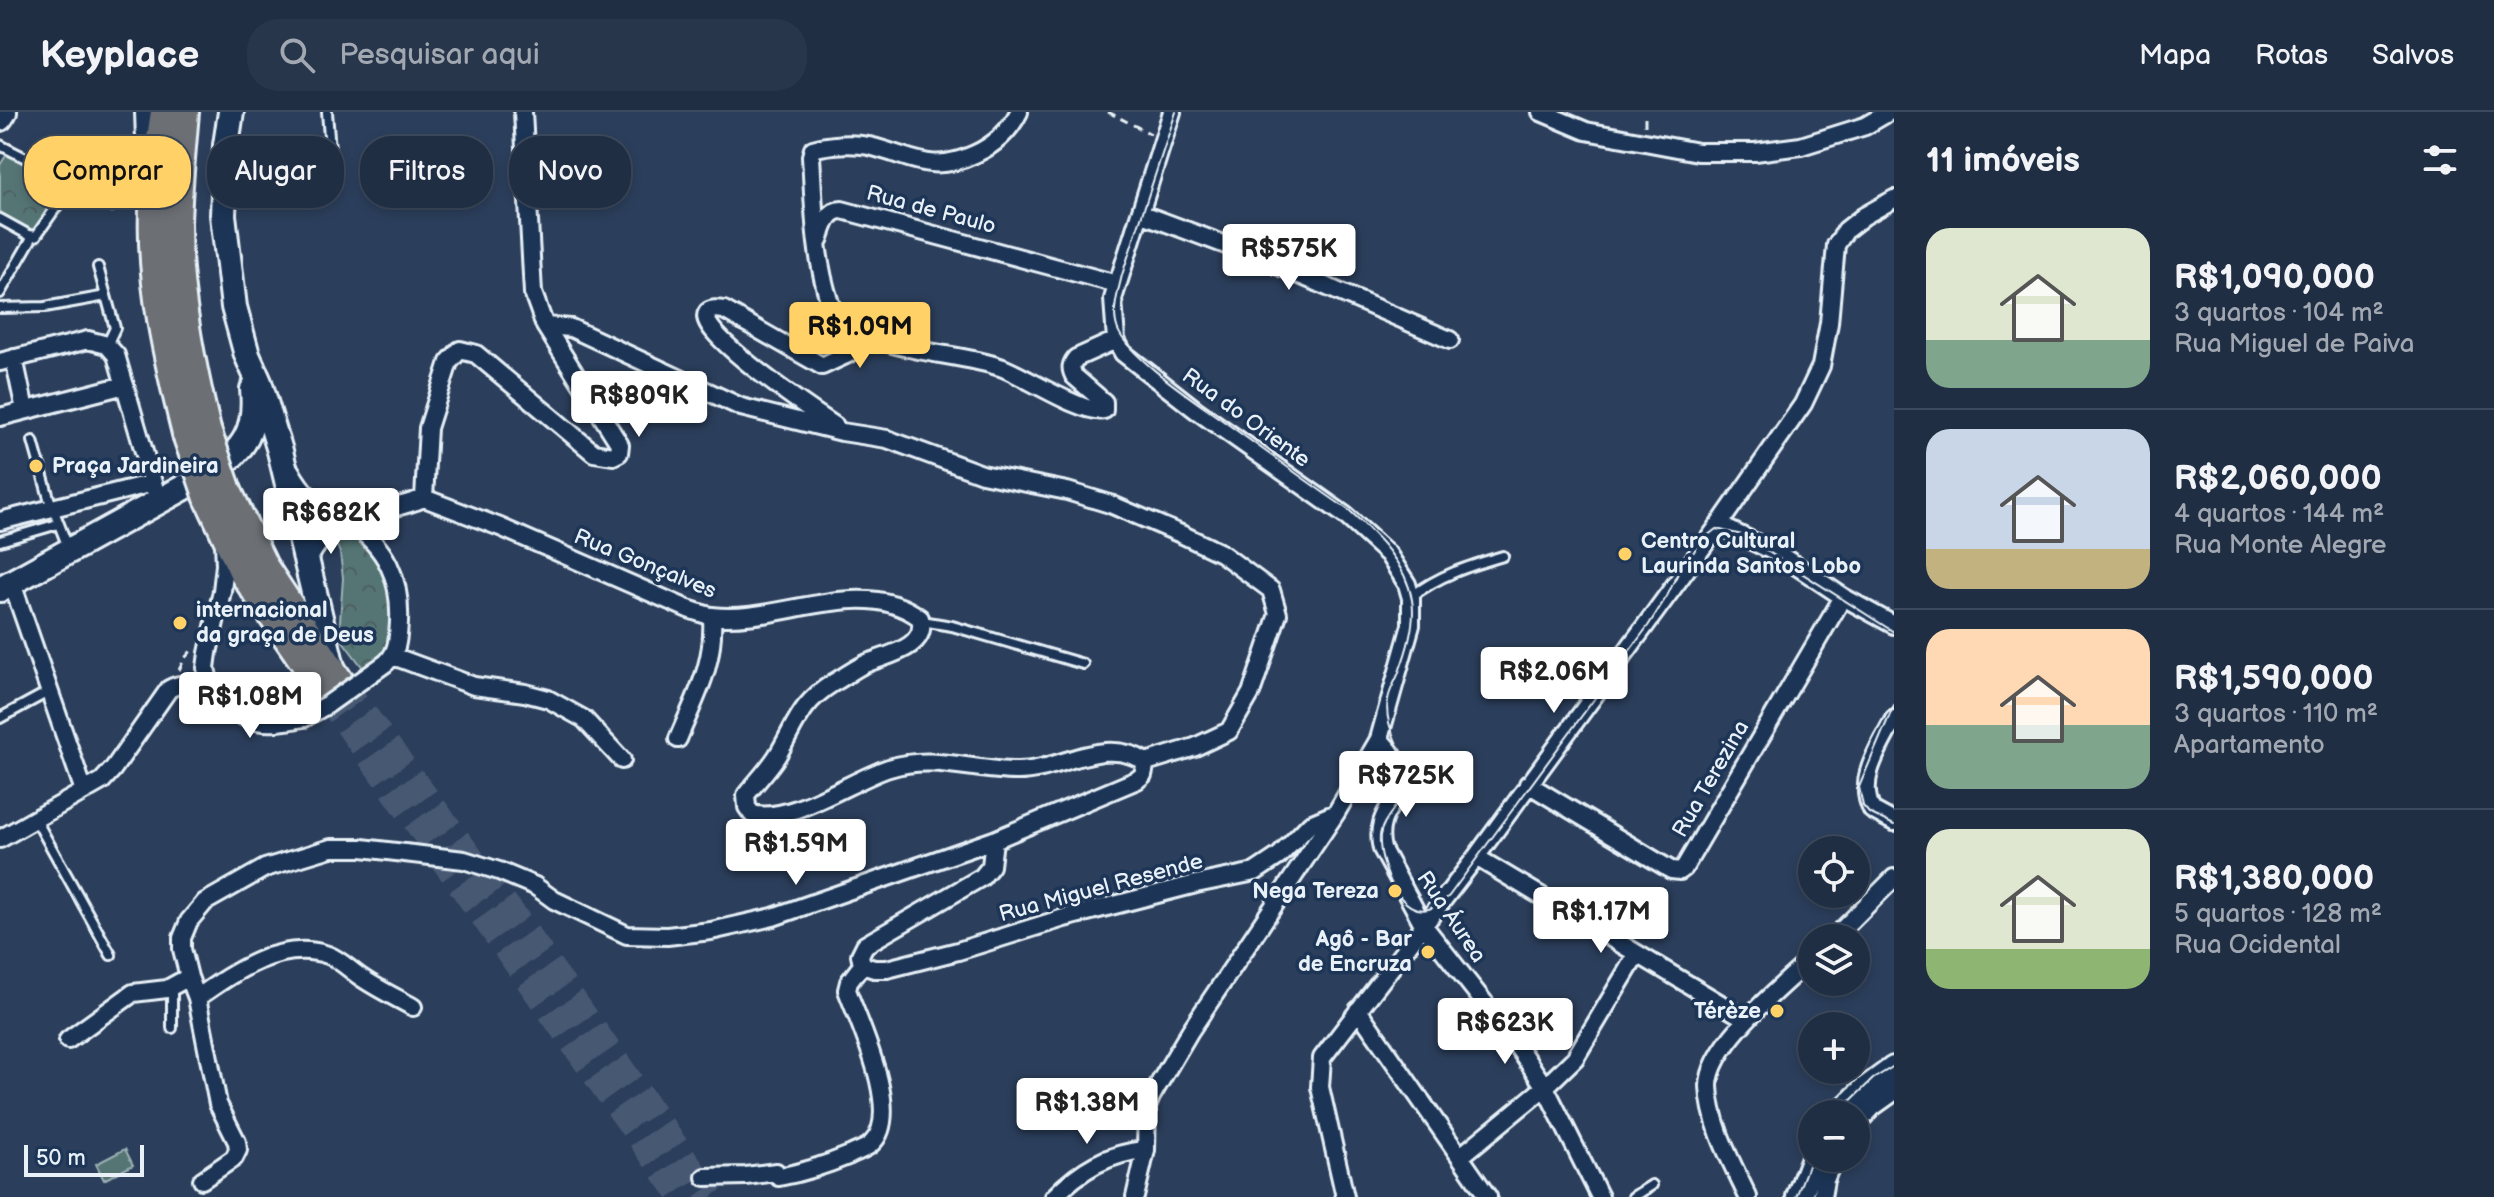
<!DOCTYPE html>
<html lang="pt">
<head>
<meta charset="utf-8">
<style>
	body { margin:0; font-family:"Balsamiq Sans",sans-serif; background:#28364b; color:#f1f3f6; height:100vh; display:flex; flex-direction:column; font-size:30px; white-space:nowrap }
	* { box-sizing:border-box; margin:0 }
	p { font-size:26px; color:#a2a8b2 }
	.icon { flex:none; width:44px; height:44px; fill:none; stroke:currentColor; stroke-width:2; stroke-linecap:round; stroke-linejoin:round }
	.map { position:relative; flex:1; overflow:hidden }
	.side { display:flex; flex-direction:column; background:#202e44; width:600px }
	.side>* { flex:none }
	.guide { position:absolute; left:24px; top:24px; width:760px; height:72px; display:flex; gap:16px }
	.fabs { position:absolute; left:1798px; top:724px; display:grid; gap:16px }
	.fabs a { display:grid; place-items:center; width:72px; height:72px; border-radius:50%; background:#202e44; box-shadow:0 4px 12px #0003,0 0 0 2px #3d4a5d; font-size:40px }
	.scale { position:absolute; left:24px; bottom:20px; width:120px; box-sizing:border-box; padding-left:8px; border:4px solid #e8f1f8; border-top:0; font-size:22px; line-height:28px; white-space:nowrap; color:#e8f1f8; -webkit-text-stroke:6px #1d3557; paint-order:stroke }
	.price { position:absolute; translate:-50% -68px; padding:0 18px; border-radius:8px; background:#fff; color:#222; font-size:26px; line-height:52px; filter:drop-shadow(0 2px 4px #0008) }
	.price::after { content:''; position:absolute; left:50%; top:48px; width:24px; height:18px; margin-left:-12px; background:inherit; clip-path:polygon(0 0,100% 0,50% 100%) }
	.price.current { background:#ffd166; color:#111 }
	ul { padding:0; list-style:none }
	li { display:flex; align-items:center; gap:24px; height:200px; padding:0 32px }
	li+li { border-top:2px solid #3d4a5d }
	li span { display:grid; place-items:center; flex:none; width:224px; height:160px; border-radius:24px; color:#555 }
	li>.icon { margin-inline-start:auto }
	span .icon { width:96px; height:96px; fill:#fffc; stroke-width:1 }
	li b { font-size:34px }
	h2 { display:flex; justify-content:space-between; align-items:center; height:96px; padding:0 32px; font-size:34px }
	.pill { padding:0 28px; border-radius:32px; background:#202e44; box-shadow:0 4px 12px #0003,0 0 0 2px #3d4a5d; font-size:28px; line-height:72px }
	.pill.current { background:#ffd166; color:#111 }
	header { display:flex; align-items:center; gap:48px; box-sizing:border-box; height:112px; padding:0 40px; background:#202e44; border-bottom:2px solid #3d4a5d }
	header strong { font-size:38px }
	nav { display:flex; gap:44px; margin-inline-start:auto; font-size:28px }
	.search { width:560px; height:72px; background:#28364b; display:flex; align-items:center; gap:20px; box-sizing:border-box; padding:0 28px; border-radius:32px; color:#a2a8b2; font-size:30px }
	main { display:flex; flex:1; min-height:0 }
	.map>svg:first-child { display:block }
</style>
</head>
<body>
<header>
<strong>Keyplace</strong>
<div class="search"><svg class="icon" aria-label="search" viewBox="0 0 24 24"><circle cx="10" cy="10" r="6"/><path d="M15 15l6 6"/></svg>Pesquisar aqui</div>
<nav><a>Mapa</a><a>Rotas</a><a>Salvos</a></nav>
</header>
<main>
<div class="map">
<svg width="1894" height="1085" viewBox="0 0 1894 1085">
	<defs>
		<pattern id="park-crowns" width="20" height="18" patternUnits="userSpaceOnUse" patternTransform="scale(2)"><rect width="20" height="18" fill="#557574"/><path d="M2 6a3 3 0 1 1 6 0M12 15a3 3 0 1 1 6 0" fill="none" stroke="#4e5e5f"/></pattern>
	</defs>
	<rect width="100%" height="100%" fill="#2b3e5b"/>
	<filter id="ink" filterUnits="userSpaceOnUse"><feTurbulence type="fractalNoise" baseFrequency=".0125" numOctaves="2"/><feDisplacementMap in="SourceGraphic" scale="16" xChannelSelector="R" yChannelSelector="G"/><feConvolveMatrix kernelMatrix="1 2 1 2 8 2 1 2 1" color-interpolation-filters="sRGB"/></filter>
	<g filter="url(#ink)">
		<path fill="url(#park-crowns)" stroke="#9eb3b6" stroke-width="2" d="M9,39L68,72L34,122L0,100V53Z
			M351,418C380,436 392,472 392,505C392,514 394,523 390,530C384,543 375,548 363,556L339,524L343,466L340,441L333,424Z"/>
		<path fill="#557574" stroke="#9eb3b6" stroke-width="2" d="M125,1037L133,1053L104,1068L96,1052Z"/>
		<g fill="none" stroke-linecap="round" stroke-linejoin="round">
			<path stroke="#475973" stroke-width="26" stroke-dasharray="26 13" stroke-linecap="butt" d="M341,571L520,812L711,1085
				M325,581L682,1085"/>
			<defs>
				<path id="lane" d="M327,0L332,63
					M0,33L65,66L69,71V77L36,124L29,123L0,107
					M73,69L112,94
					M98,155L115,216L107,233
					M0,181L33,124
					M0,196L45,195L106,184
					M33,329L49,386L69,438
					M0,429L58,412
					M1411,485C1439,463 1469,454 1503,444
					M922,509L952,514L1083,552
					M0,606L48,580
					M36,708L111,843
					M172,875V916
					M1633,1085L1652,1073"/>
				<path id="street" d="M523,0L533,181L545,214
					M1541,0L1586,19L1698,40H1755L1801,34L1865,14L1889,0
					M1140,101L1258,145L1450,228
					M819,128C824,115 827,98 842,98L1117,172
					M840,204C878,243 954,238 1003,256C1024,264 1086,304 1104,298V290L1074,264C1070,256 1071,252 1076,246L1116,228
					M14,246L25,298
					M0,250L88,228L107,233L116,243L158,388
					M0,305L125,273
					M835,314C817,302 694,220 707,201C710,196 718,197 724,198L822,254L848,242C851,223 837,208 830,191C814,144 814,93 811,44L813,37C829,32 853,31 869,34C912,44 930,63 975,42C995,33 1009,20 1019,0
					M290,358C310,394 320,390 350,410C386,435 401,466 399,510C398,526 398,540 386,551
					M0,409L153,371
					M1716,417L1725,416L1777,441L1843,485L1894,513
					M308,449C332,397 378,405 424,386L500,415L688,497C695,499 704,503 712,504C776,513 862,462 920,506C929,536 886,543 865,552C854,557 844,565 833,571C799,592 796,613 777,644C768,658 756,670 746,683L747,695L752,702C791,712 851,668 889,656C934,642 972,659 1016,659C1060,660 1103,622 1146,650
					M12,471L84,679
					M393,544L474,574L525,581L548,587L584,607L622,648
					M212,583L206,556L208,541L222,479L225,453L224,431
					M1894,607C1880,635 1856,667 1872,698L1894,710
					M678,627C696,583 715,553 712,504
					M1379,627C1435,683 1369,684 1382,737L1424,814L1509,922L1545,975L1600,1085
					M1528,672L1671,758L1680,759L1684,756L1843,485
					M0,727L102,669L113,657L169,577C197,560 223,595 247,606C264,614 286,609 304,606
					M1476,745L1746,907
					M1834,826L1894,766
					M862,853L874,857H887L958,839L1064,806L1196,772L1255,760L1279,744L1310,712L1336,701
					M197,886L218,992L237,1030L238,1038L234,1046L202,1068
					M413,895C395,885 376,876 359,864C349,857 339,847 328,843C281,827 234,860 197,886L189,865L182,837V826L189,809L205,790L265,756L331,736H362L464,748L499,759L535,774L554,788L627,823L667,824L711,819L773,805L994,728L1137,668L1143,663L1146,650L1195,635L1229,619L1251,581L1278,502L1271,478L1221,441L1181,422L1110,392L1067,379L982,362L887,327L842,320L741,295L571,216L545,214L620,333L619,341L613,344L594,341L476,242L460,238L449,250L428,316L424,386
					M1358,898L1488,1085
					M68,928L133,881L167,877L189,865
					M1856,1013L1873,995L1894,980
					M1461,1044L1545,975L1575,946L1637,842
					M705,1065L746,1064L776,1060L779,1065C805,1060 826,1053 850,1043C857,1039 867,1037 872,1031C903,1002 859,911 847,878L849,870L862,853L860,843L865,833L982,765L991,754L994,728
					M1054,1085C1080,1058 1108,1041 1146,1038
					M1135,1085L1146,1038L1147,995L1151,985L1190,919L1336,701L1379,627L1411,513V486L1407,472L1388,442L1346,404L1196,298L1123,241L1116,228L1113,187L1172,0
					M1345,1085L1320,975L1322,946L1476,745L1716,417L1803,292L1821,254L1829,211L1836,133L1846,118L1864,104L1894,87
					M1748,1085C1732,1051 1710,1012 1709,974C1709,932 1783,873 1812,846
					M1822,1085L1825,1068L1834,1046"/>
				<path id="secondary" d="M148,0L150,54
					M231,0L226,33L223,103L234,195L247,243L259,270L280,339L332,555
					M0,6L4,0
					M0,477L212,360C245,337 257,318 253,277
					M1841,1002L1864,979L1894,957
					M1799,1085L1814,1046"/>
				<path id="primary" d="M164,0C159,32 155,65 153,98C150,174 168,249 186,322
					M185,0C182,37 178,74 177,111C177,180 191,250 207,318
					M228,379L264,454L341,571
					M208,386L244,463L325,581"/>
			</defs>
			<use href="#lane" stroke="#e8f1f8" stroke-width="14"/>
			<use href="#street" stroke="#e8f1f8" stroke-width="22"/>
			<use href="#secondary" stroke="#e8f1f8" stroke-width="30"/>
			<use href="#primary" stroke="#e8f1f8" stroke-width="32"/>
			<path stroke="#e8f1f8" stroke-width="3" stroke-dasharray="8 6" stroke-linecap="butt" d="M1108,0L1151,22
				M1645,14V0
				M179,558L185,546L192,538"/>
			<use href="#lane" stroke="#1d3557" stroke-width="8"/>
			<use href="#street" stroke="#1d3557" stroke-width="16"/>
			<use href="#secondary" stroke="#1d3557" stroke-width="24"/>
			<use href="#primary" stroke="#6c6f75" stroke-width="26"/>
			<path stroke="#e8f1f8" stroke-width="2" d="M1176,0L1122,163C1118,181 1111,200 1118,218C1130,247 1202,293 1229,313C1269,342 1309,371 1350,399C1376,423 1406,451 1412,488C1416,510 1407,539 1399,560C1396,569 1389,578 1388,588C1382,618 1409,641 1406,670C1405,690 1382,705 1380,724C1378,750 1400,811 1434,795C1440,793 1444,788 1449,784L1648,514L1667,484L1679,459
				M1674,467L1703,427L1716,417L1742,423L1894,520
				M1894,593L1859,675L1863,694L1869,701L1894,713
				M1837,1002L1873,967L1894,954
				M1796,1085L1812,1043"/>
			<defs>
				<path id="street-bridge" d="M304,606L327,593L386,551"/>
				<path id="primary-bridge" d="M207,318L228,379
					M186,322L208,386"/>
			</defs>
			<use href="#street-bridge" stroke="#e8f1f8" stroke-width="22" stroke-linecap="butt"/>
			<use href="#primary-bridge" stroke="#e8f1f8" stroke-width="32" stroke-linecap="butt"/>
			<use href="#street-bridge" stroke="#1d3557" stroke-width="16"/>
			<use href="#primary-bridge" stroke="#6c6f75" stroke-width="26"/>
		</g>
	</g>
	<g fill="#ffd166" stroke="#1d3557" stroke-width="3">
		<circle cx="36" cy="354" r="8"/>
		<circle cx="1625" cy="442" r="8"/>
		<circle cx="180" cy="511" r="8"/>
		<circle cx="1395" cy="779" r="8"/>
		<circle cx="1428" cy="840" r="8"/>
		<circle cx="1777" cy="899" r="8"/>
	</g>
	<g text-anchor="middle" dominant-baseline="central" stroke-width="7" stroke-linejoin="round" paint-order="stroke">
		<g font-size="22" fill="#e8f1f8" stroke="#1d3557">
			<text transform="translate(931 98) rotate(15)">Rua de Paulo</text>
			<text transform="translate(1246 306) rotate(36)">Rua do Oriente</text>
			<text transform="translate(645 452) rotate(22)">Rua Gonçalves</text>
			<text transform="translate(1711 667) rotate(-60)">Rua Terezina</text>
			<text transform="translate(1101 776) rotate(-15)">Rua Miguel Resende</text>
			<text transform="translate(1451 805) rotate(56)">Rua Áurea</text>
		</g>
		<g font-size="22" font-weight="bold" fill="#e8f1f8" stroke="#1d3557" text-anchor="start">
			<text x="52" y="354">Praça Jardineira</text>
			<text x="1641" y="429">Centro Cultural<tspan x="1641" dy="25">Laurinda Santos Lobo</tspan></text>
			<text x="196" y="498">internacional<tspan x="196" dy="25">da graça de Deus</tspan></text>
			<text x="1379" y="779" text-anchor="end">Nega Tereza</text>
			<text x="1412" y="827" text-anchor="end">Agô - Bar<tspan x="1412" dy="25">de Encruza</tspan></text>
			<text x="1761" y="899" text-anchor="end">Térèze</text>
		</g>
	</g>
</svg>
<div class="fabs">
<a><svg class="icon" aria-label="locate" viewBox="0 0 24 24"><circle cx="12" cy="12" r="6"/><path d="M12 2v4M12 18v4M2 12h4M18 12h4"/></svg></a>
<a><svg class="icon" aria-label="layers" viewBox="0 0 24 24"><path d="M12 4l9 5-9 5-9-5zM3 14l9 5 9-5"/></svg></a>
<a>+</a>
<a>−</a>
</div>
<div class="scale">50 m</div>
<b class="price" style="left:1289px;top:180px">R$575K</b>
<b class="price current" style="left:860px;top:258px">R$1.09M</b>
<b class="price" style="left:639px;top:327px">R$809K</b>
<b class="price" style="left:331px;top:444px">R$682K</b>
<b class="price" style="left:1554px;top:603px">R$2.06M</b>
<b class="price" style="left:250px;top:628px">R$1.08M</b>
<b class="price" style="left:1406px;top:707px">R$725K</b>
<b class="price" style="left:796px;top:775px">R$1.59M</b>
<b class="price" style="left:1601px;top:843px">R$1.17M</b>
<b class="price" style="left:1505px;top:954px">R$623K</b>
<b class="price" style="left:1087px;top:1034px">R$1.38M</b>
<div class="guide">
<a class="pill current">Comprar</a>
<a class="pill">Alugar</a>
<a class="pill">Filtros</a>
<a class="pill">Novo</a>
</div>
</div>
<section class="side">
<h2>11 imóveis<svg class="icon" aria-label="filters" viewBox="0 0 24 24"><path d="M4 7h16M4 17h16"/><circle cx="9" cy="7" r="2"/><circle cx="15" cy="17" r="2"/></svg></h2>
<ul>
<li><span style="background:linear-gradient(#dfe7d0 70%,#7fa58c 0)"><svg class="icon" aria-label="home" viewBox="0 0 24 24"><path d="M3 11l9-7 9 7M6 9v11h12V9"/></svg></span><div><b>R$1,090,000</b><p>3 quartos · 104 m²</p><p>Rua Miguel de Paiva</p></div></li>
<li><span style="background:linear-gradient(#c9d6e8 75%,#c2b280 0)"><svg class="icon" aria-label="home" viewBox="0 0 24 24"><path d="M3 11l9-7 9 7M6 9v11h12V9"/></svg></span><div><b>R$2,060,000</b><p>4 quartos · 144 m²</p><p>Rua Monte Alegre</p></div></li>
<li><span style="background:linear-gradient(#ffd9b3 60%,#7fa58c 0)"><svg class="icon" aria-label="home" viewBox="0 0 24 24"><path d="M3 11l9-7 9 7M6 9v11h12V9"/></svg></span><div><b>R$1,590,000</b><p>3 quartos · 110 m²</p><p>Apartamento</p></div></li>
<li><span style="background:linear-gradient(#dfe7d0 75%,#8fb573 0)"><svg class="icon" aria-label="home" viewBox="0 0 24 24"><path d="M3 11l9-7 9 7M6 9v11h12V9"/></svg></span><div><b>R$1,380,000</b><p>5 quartos · 128 m²</p><p>Rua Ocidental</p></div></li>
</ul>
</section>
</main>
</body>
</html>
